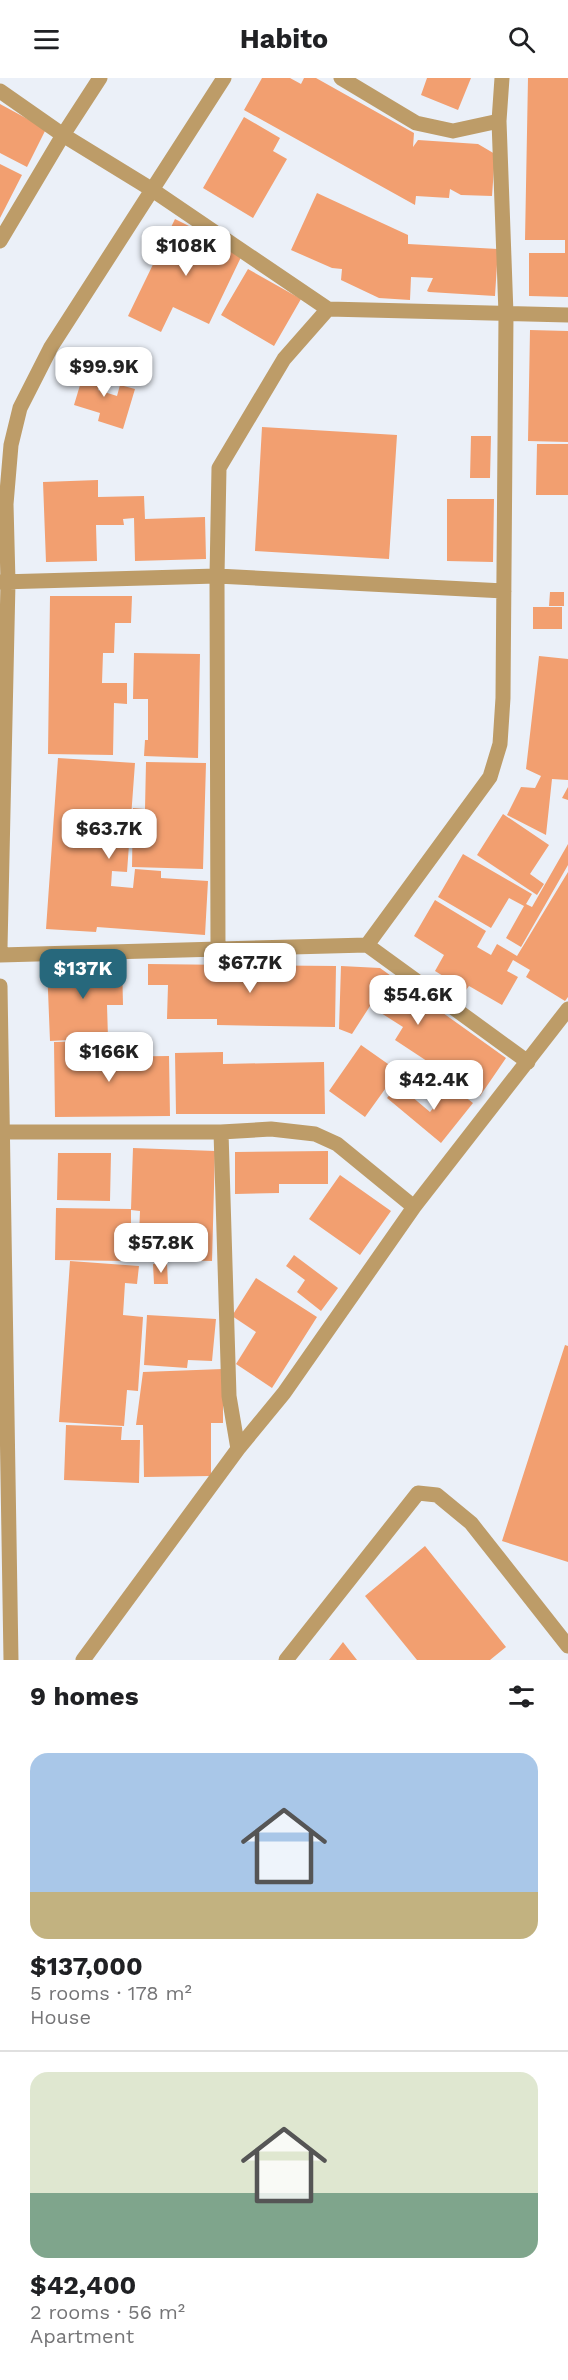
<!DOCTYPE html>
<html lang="en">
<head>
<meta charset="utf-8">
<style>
	body { margin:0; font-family:"Work Sans",sans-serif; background:#f2f2f2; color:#202124; height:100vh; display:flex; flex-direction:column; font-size:22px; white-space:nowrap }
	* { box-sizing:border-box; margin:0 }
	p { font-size:20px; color:#757577 }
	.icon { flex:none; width:33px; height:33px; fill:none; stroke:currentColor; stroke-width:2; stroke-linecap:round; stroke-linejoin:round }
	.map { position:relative; height:1582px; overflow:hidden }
	.drawer { display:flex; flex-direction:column; background:#fff; flex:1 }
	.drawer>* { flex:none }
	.price { position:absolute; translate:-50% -51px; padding:0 14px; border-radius:12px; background:#fff; color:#222; font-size:20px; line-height:39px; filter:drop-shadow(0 2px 3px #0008) }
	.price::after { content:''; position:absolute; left:50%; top:36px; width:18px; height:14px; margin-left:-9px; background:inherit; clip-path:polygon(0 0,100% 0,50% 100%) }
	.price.current { background:#27687c; color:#fff }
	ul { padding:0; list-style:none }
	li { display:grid; align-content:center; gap:12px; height:318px; padding:0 30px }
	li+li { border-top:2px solid #e0e0e0 }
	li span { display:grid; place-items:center; height:186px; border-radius:18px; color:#555 }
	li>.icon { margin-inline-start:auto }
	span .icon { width:108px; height:108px; fill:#fffc; stroke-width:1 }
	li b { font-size:26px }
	h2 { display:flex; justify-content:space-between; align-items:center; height:72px; padding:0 30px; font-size:26px }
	header { display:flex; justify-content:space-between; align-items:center; height:78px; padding:0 30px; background:#fff; font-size:27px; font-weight:700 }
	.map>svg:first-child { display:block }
</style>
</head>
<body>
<header><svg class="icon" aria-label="menu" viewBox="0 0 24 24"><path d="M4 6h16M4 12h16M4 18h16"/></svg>Habito<svg class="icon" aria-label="search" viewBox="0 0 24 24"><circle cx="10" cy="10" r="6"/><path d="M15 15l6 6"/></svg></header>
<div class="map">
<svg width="568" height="1582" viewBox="0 0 568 1582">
	<rect width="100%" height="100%" fill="#ebf0f8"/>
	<path fill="#f29f70" d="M262,0H290L301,6L304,0H316L414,55L413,69L418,62L478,66L495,76L492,118L461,117L450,111L449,120L416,118L415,127L244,32Z
		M427,0H471L458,32L421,17Z
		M528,0H568V219L529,218V175H565V162H525Z
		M0,26L46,51L27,89L0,75Z
		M244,39L280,60L273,73L287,81L253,140L203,110Z
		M0,86L22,97L0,140Z
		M317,115L408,157V166L498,171L495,218L429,214L427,213L433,200L411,199L410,222L379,220L341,202L342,191L332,190L291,172Z
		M175,141L243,175L209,246L173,229L161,254L128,238Z
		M248,191L301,221L274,268L221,237Z
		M530,252L568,253V364L528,363Z
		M87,284L105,290L98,312L117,318L120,307L135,311L123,351L98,343L100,335L74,327Z
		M262,349L397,357L389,481L255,473Z
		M471,358H491L490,400H470Z
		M537,366H568V417H536Z
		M98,402V419L144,418L145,441L205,439L206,481L135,483L134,440L123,441L124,447H96L97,483L46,484L43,404Z
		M447,421H494L493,484L447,483Z
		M550,514H564V528H549Z
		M50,518H132L131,545H115L114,575H103L102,605H127V626L114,625L113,677L48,676Z
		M533,529H562V551H533Z
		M134,575L200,576L198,680L144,678L145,662H148V621H133Z
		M539,578L568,581V702L552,701L546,757L507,737L521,709L535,710L541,698L526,691Z
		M58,680L135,685L127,794L112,793L111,808L133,810L135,791L161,793V800L208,803L205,857L97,849L96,854L46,851Z
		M146,684L206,685L203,791L132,789L133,730L145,731Z
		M568,709V722L562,720Z
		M503,736L549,767L530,796L544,806L537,817L477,777Z
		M568,766V787L521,869L506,860L524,828L509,820L491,850L438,819L463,776L532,816L526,826L532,829Z
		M568,794V919L565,923L526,899L530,892L513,882L507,893L518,899L502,927L469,908L466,912L435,893L444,877L414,858L435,822L486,853L477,869L491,877L497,866L517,878Z
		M122,885L123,927H107L108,960L50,963L47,888Z
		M148,886L336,888L335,949L217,947V941H167L168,907H148Z
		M341,888L380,890L506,980L480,1018L395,962L403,949L370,928L352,956L339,951Z
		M95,963V979L169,978L170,1038L55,1039L54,964Z
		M361,967L398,993L365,1039L329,1013Z
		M223,974V986L324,984L325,1036H176L175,975Z
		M398,1007L430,1034L451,1008L473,1025L441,1065L387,1020Z
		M133,1070L215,1073L212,1183L138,1181L140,1133L131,1132V1167H124V1183L55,1182L56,1130L131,1131Z
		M328,1073V1106H279V1115L235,1116V1074Z
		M58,1075H111L110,1123L57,1122Z
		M340,1097L391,1133L360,1177L309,1141Z
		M294,1177L338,1210L321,1233L297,1214L305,1202L286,1188Z
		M70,1183L139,1188L137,1206L125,1205L123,1237L143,1239L138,1313L127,1312L124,1348L59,1344Z
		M167,1185L168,1206H154L153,1186Z
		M256,1200L317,1239L272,1310L236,1286L256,1254L232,1238Z
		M147,1237L216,1241L212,1283L188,1282L187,1290L144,1287Z
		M565,1267L568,1268V1484L502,1463Z
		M223,1291V1345H211V1398L144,1399L143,1347H136L143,1294Z
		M66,1347L122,1349L121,1362H140L139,1405L64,1402Z
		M425,1468L506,1569L490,1582H417L365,1518Z
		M343,1564L357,1582H329Z"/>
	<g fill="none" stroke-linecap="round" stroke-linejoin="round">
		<path stroke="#bd9c68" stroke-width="15" d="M341,0L416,45L453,53L499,43
			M0,13L63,57L151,111L328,231L568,237
			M0,163L63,57L100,0
			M0,504L217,498L504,513
			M367,867L490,699L500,666L503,620L506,236L499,43L502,0
			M0,870L8,504L6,426L11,367L20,330L51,269L224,0
			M218,872L217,498L219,390L284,281L328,231
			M0,877L367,867L528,984
			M0,908L11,1582
			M1,1054H221L271,1051L315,1056L337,1066L414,1129
			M221,1054L229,1318L238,1371
			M83,1582L238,1371L284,1315L414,1129L568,931
			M286,1582L418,1415L437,1417L471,1445L568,1568"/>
	</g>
</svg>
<b class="price" style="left:186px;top:199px">$108K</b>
<b class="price" style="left:104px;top:320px">$99.9K</b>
<b class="price" style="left:109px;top:782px">$63.7K</b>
<b class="price" style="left:250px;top:916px">$67.7K</b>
<b class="price current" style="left:83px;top:922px">$137K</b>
<b class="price" style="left:418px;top:948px">$54.6K</b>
<b class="price" style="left:109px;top:1005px">$166K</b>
<b class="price" style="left:434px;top:1033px">$42.4K</b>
<b class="price" style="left:161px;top:1196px">$57.8K</b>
</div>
<section class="drawer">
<h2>9 homes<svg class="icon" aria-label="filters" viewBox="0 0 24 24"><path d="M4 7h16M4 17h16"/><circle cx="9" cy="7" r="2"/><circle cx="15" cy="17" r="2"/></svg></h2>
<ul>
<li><span style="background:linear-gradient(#a9c7e8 75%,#c2b280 0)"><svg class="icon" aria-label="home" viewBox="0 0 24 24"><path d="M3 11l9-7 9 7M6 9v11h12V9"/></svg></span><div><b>$137,000</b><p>5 rooms · 178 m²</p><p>House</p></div></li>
<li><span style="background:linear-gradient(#dfe7d0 65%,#7fa58c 0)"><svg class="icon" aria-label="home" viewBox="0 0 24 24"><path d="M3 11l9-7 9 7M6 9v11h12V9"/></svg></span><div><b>$42,400</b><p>2 rooms · 56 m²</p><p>Apartment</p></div></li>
</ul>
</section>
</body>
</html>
